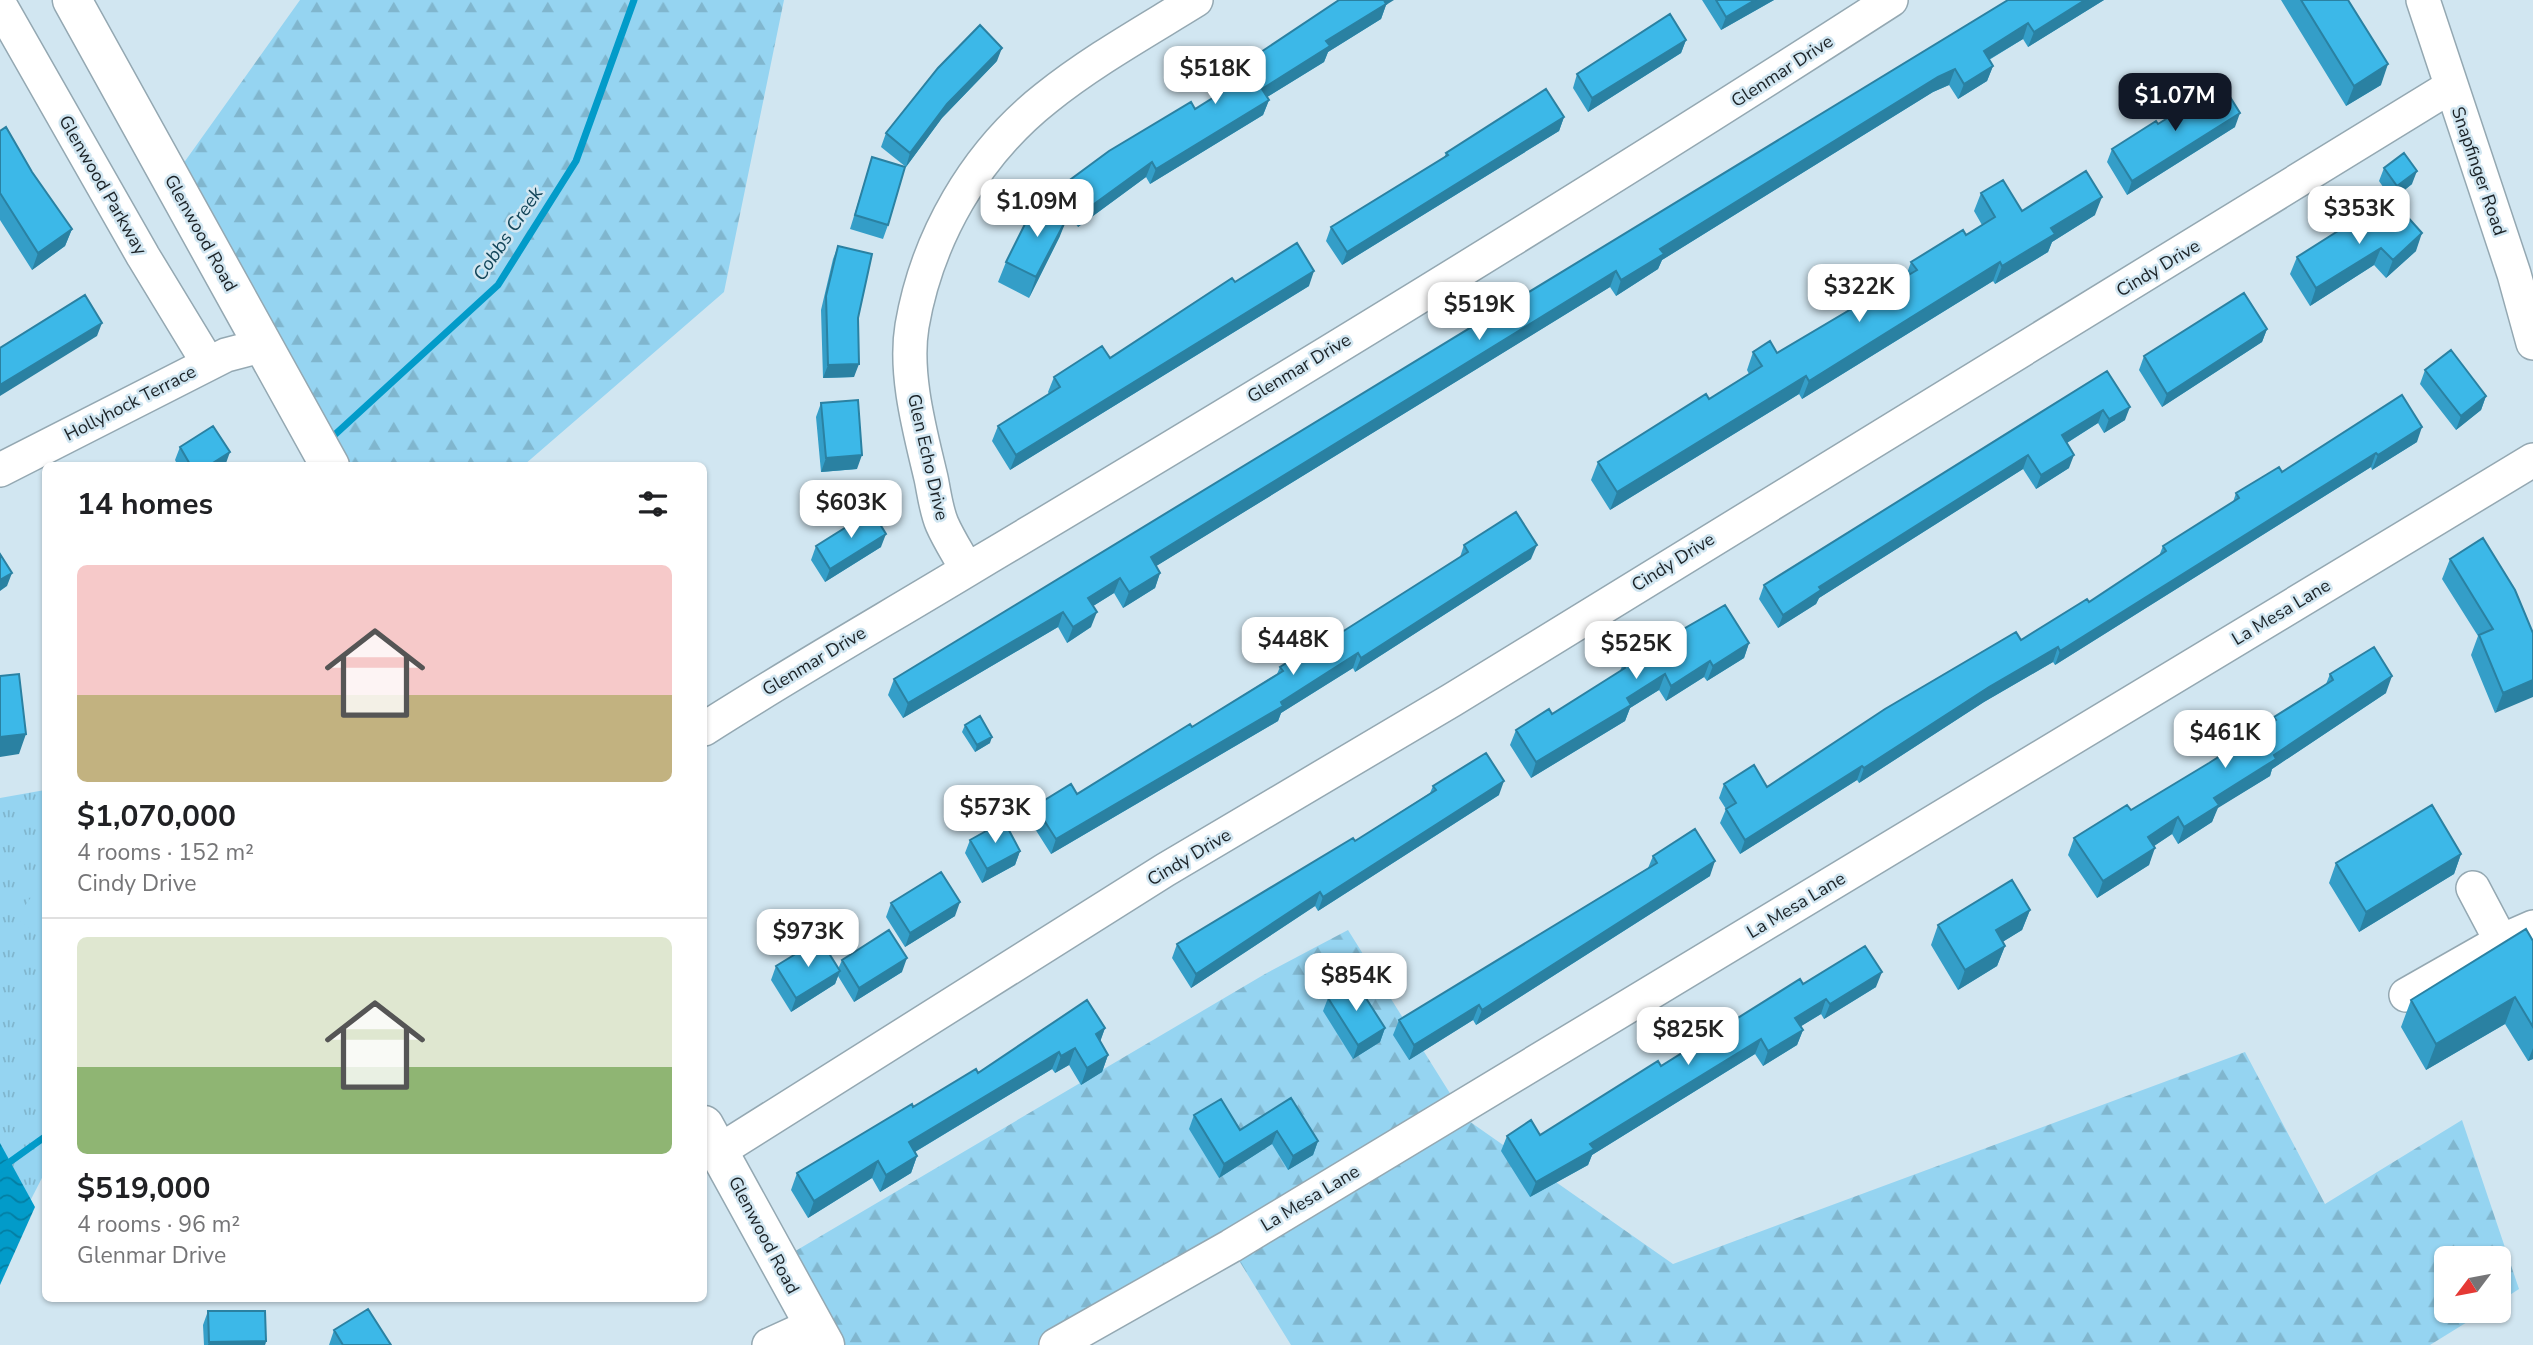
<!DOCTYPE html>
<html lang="en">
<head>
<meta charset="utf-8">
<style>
	body { margin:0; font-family:"Nunito Sans",sans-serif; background:#f2f2f2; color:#202124; height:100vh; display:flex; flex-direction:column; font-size:26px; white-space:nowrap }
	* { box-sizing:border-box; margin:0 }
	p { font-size:23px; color:#757577 }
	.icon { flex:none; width:38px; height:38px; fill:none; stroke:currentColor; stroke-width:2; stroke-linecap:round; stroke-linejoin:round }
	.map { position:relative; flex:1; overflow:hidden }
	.details { position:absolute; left:42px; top:462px; width:665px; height:840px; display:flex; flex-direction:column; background:#fff; border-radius:10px; box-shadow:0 2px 5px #0004 }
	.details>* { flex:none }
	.needle { width:46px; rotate:238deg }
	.buttons { position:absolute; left:2434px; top:1246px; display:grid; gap:14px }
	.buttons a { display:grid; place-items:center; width:77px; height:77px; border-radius:10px; background:#fff; box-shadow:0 2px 5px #0004; font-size:35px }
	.price { position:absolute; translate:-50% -60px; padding:0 16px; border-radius:14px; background:#fff; color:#222; font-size:23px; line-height:46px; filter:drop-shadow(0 2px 4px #0008) }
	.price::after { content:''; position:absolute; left:50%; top:42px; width:21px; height:16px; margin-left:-10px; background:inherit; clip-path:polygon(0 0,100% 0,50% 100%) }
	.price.active { background:#111827; color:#fff }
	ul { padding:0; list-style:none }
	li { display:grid; align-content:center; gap:14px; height:371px; padding:0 35px }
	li+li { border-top:2px solid #e0e0e0 }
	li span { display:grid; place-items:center; height:217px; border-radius:10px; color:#555 }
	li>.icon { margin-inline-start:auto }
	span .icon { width:126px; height:126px; fill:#fffc; stroke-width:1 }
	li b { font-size:30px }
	h2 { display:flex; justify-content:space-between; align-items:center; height:84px; padding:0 35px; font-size:30px }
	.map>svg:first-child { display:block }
</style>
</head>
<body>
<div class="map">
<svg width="2533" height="1345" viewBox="0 0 2533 1345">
	<defs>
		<pattern id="forest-firs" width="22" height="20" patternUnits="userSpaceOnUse" patternTransform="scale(1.75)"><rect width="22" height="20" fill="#95d4f1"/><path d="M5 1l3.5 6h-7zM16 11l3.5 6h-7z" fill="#80b6ce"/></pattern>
		<pattern id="park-tufts" width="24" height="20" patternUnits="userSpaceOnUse" patternTransform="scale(1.75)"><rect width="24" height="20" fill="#95d4f1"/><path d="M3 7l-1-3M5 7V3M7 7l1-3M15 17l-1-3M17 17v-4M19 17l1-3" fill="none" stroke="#80b6ce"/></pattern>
		<pattern id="water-waves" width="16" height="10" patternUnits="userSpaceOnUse" patternTransform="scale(1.75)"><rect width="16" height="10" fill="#029bc9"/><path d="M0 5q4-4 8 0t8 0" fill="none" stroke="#037ea3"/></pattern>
	</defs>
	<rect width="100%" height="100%" fill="#d1e6f1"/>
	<path fill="url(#forest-firs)" d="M300,0H784L724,292L524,465H323L168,185Z
		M1348,930L1466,1119L1673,1264L2245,1052L2325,1204L2462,1120L2519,1289L2499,1302V1258H2446V1311H2485L2430,1345H1291L1230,1246L1051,1345H841L792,1253L1265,974Z"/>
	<path fill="url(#park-tufts)" d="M45,790V1172L25,1211L0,1222V798Z"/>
	<path fill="#95d4f1" d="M45,878V940L16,918Z"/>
	<path fill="url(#water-waves)" d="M0,1143L35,1207L0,1285Z"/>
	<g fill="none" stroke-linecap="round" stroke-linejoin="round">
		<path stroke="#029bc9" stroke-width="7" d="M329,440L498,285L576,161L634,0
			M0,1169L46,1136"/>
		<defs>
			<path id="minor" d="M2423,0L2514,274L2533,343
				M0,5L143,256L208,363
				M0,470L226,355L264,345
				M967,570C959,555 949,540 942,524C936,510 934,492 931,478C920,431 904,374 912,326C927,238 975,154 1046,98C1092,61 1146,31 1196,0
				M704,729C790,674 879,623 967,570C1278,385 1587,196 1891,0
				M2501,941L2533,927
				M2406,995L2501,941L2473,888
				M719,1151L1165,870L1452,700L2450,87
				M769,1345L813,1325
				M1056,1345L1231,1246L2533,460"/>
			<path id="major" d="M72,0L330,466
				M704,1125L825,1345"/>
		</defs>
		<use href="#minor" stroke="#94a8b2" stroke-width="36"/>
		<use href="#major" stroke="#94a8b2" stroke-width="41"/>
		<use href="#minor" stroke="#fff" stroke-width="33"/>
		<use href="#major" stroke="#fff" stroke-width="38"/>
	</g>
	<path fill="#349ec8" d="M1702,0H1774L1721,30Z
		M2008,0H2104L2028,47L2023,39L1989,60L1993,66L1987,81L1958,99L1949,85L1933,92L1662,260L1658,269L1616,296L1610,287L1156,566L1160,573L1155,588L1123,608L1114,593L1093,606L1091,627L1067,643L1058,627L903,718L888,695L894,679Z
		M2281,0H2348L2381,85L2346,106Z
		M1386,5L1381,19L1328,52L1324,62L1267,97L1269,100L1263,115L1150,184L1146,177L1078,227L1058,200L1063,185L1195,109L1251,74L1249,71L1255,56Z
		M1686,40L1681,53L1588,112L1573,88L1577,74Z
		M997,61L942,118L906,167L881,147L886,133Z
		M1564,117L1559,131L1342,265L1326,241L1331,227L1444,158L1446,153Z
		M2158,124L2235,127L2127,195L2107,162L2112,149Z
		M0,131L32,172L72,229L65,246L32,270L0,220Z
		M872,157L888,225L883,239L850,229Z
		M2384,168L2412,184L2392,200L2379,181Z
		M1981,193L2022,211L2095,215L2052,242L2048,252L1995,284L1993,281L1802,399L1799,394L1610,510L1591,480L1598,462L1709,399L1749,374L1747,370L1753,352L1777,353L1906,276L1911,262L1966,235L1982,225L1974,211Z
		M1060,236L1029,298L998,282L1006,262Z
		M2358,237L2416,251L2386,278L2374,265L2310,306L2290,274L2297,257Z
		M838,246L858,318L854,377L823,378L821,310L833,259Z
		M1235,282L1309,286L1010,470L992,441L998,426L1049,394L1048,392L1054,377L1110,358Z
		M2267,329L2262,342L2162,407L2139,370L2144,356Z
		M2425,370L2486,396L2481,410L2456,430L2420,384Z
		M2107,371L2125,420L2104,433L2098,423L2067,443L2069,468L2036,489L2023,469L1819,598L1816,604L1778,628L1759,599L1764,585Z
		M821,403L857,469L821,472L816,417Z
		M2417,442L2372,470L2371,467L2055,665L2053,662L1984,702L1859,783L1857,780L1740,854L1720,823L1726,809L1719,798L1724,784L1767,787L2021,640L2089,602L2159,556L2163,546L2233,502L2236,493L2282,472Z
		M180,447L225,466H178L175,460Z
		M46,533V549L42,543Z
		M1464,545L1531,559L1355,672L1353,668L1281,713L1278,721L1051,854L1030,821L1035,806L1077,794L1192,727L1277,674L1280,667L1331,639L1460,557Z
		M816,546L881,547L825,582L811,560Z
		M2450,559L2533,633L2495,713L2471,655L2478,636L2442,579Z
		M1749,643L1744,658L1707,681L1704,677L1666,701L1659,690L1630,708L1625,721L1531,778L1510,745L1516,730L1552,714L1620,671L1623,664Z
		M2330,674L2386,693L2272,769L2270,776L2217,808L2212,822L2178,844L2172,834L2154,846L2149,865L2097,898L2068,855L2074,838L2131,810L2209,763L2271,723L2274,717L2326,684Z
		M965,725L990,743L975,752L962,732Z
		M1433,786L1499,795L1318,911L1315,906L1191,988L1172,958L1177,944L1355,841L1430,793Z
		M970,840L1020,851L1015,865L982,883L965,853Z
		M2461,854L2454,874L2359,932L2329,883L2336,863Z
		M1653,856L1710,876L1476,1025L1473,1020L1409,1060L1393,1035L1399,1020L1648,868Z
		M891,903L955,916L905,947L886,917Z
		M2030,910L2022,930L2002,942L2005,946L1997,966L1958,990L1931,945L1938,925Z
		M2533,941V1059L2528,1061L2505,1024L2426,1070L2401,1027L2411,1000Z
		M842,960L902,972L854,1002L838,976L835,984L791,1012L771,980L776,966L838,969Z
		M1803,984L1876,987L1824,1019L1821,1014L1801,1026L1803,1030L1797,1045L1763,1066L1755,1054L1592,1155L1588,1165L1530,1197L1501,1151L1507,1136L1540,1135Z
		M1328,998L1385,1028L1380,1042L1353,1059L1323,1011Z
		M1105,1028L1100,1041L1108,1055L1102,1072L1081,1085L1069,1065L1055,1073L1052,1069L915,1152L917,1156L911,1173L880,1192L872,1178L808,1218L791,1190L797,1173L913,1107L978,1073Z
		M1291,1098L1318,1141L1313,1155L1288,1170L1272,1144L1219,1178L1189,1129L1194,1115L1240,1130Z
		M208,1311L266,1341L265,1345H204L203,1325Z
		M334,1330L391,1345H329Z"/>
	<path fill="#2a81a2" d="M1380,0H1394L1386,5L1381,19L1328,52L1324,62L1256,104L1262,89Z
		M1755,0H1774L1721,30L1726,17Z
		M2085,0H2104L2028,47L2034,32Z
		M2028,23L2023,39L1978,66L1984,51Z
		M1686,40L1681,53L1588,112L1592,98Z
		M1002,48L997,61L942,118L906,167L910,153L947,104Z
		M2388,64L2381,85L2346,106L2354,86Z
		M1993,66L1987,81L1958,99L1964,84Z
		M1955,69L1949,85L1933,92L1662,260L1658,269L1616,296L1621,280L1660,249L1938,77Z
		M1269,100L1263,115L1150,184L1156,169Z
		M2240,113L2235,127L2127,195L2132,181Z
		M1564,117L1559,131L1342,265L1347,252Z
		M1152,162L1146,177L1078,227L1083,212Z
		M2417,171L2412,184L2392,200L2397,186Z
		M2102,197L2095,215L2052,242L2048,252L1995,284L2002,266L2051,228Z
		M1068,216L1060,236L1029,298L1036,277Z
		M72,229L65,246L32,270L38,253Z
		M2422,233L2416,251L2386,278L2393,260Z
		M2381,248L2374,265L2310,306L2316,288Z
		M2000,262L1993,281L1802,399L1809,381Z
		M1314,271L1309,286L1010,470L1016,455Z
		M1616,271L1610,287L1145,573L1151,557Z
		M102,323L97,336L0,396V385Z
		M2267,329L2262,342L2162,407L2167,394Z
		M859,364L854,377L823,378L828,365Z
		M1806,376L1799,394L1610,510L1617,492Z
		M2486,396L2481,410L2456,430L2461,416Z
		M2130,407L2125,420L2104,433L2109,419Z
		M2103,410L2098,423L2057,449L2062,435Z
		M2422,427L2417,442L2372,470L2378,455Z
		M230,452L225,466H208Z
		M2376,453L2371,467L2055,665L2060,651Z
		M862,455L857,469L821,472L826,458Z
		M2028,455L2023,469L1819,598L1816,604L1778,628L1783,615L1819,587Z
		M2074,455L2069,468L2036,489L2041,475Z
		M886,534L881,547L825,582L830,569Z
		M1537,545L1531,559L1355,672L1361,658Z
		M12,573L7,586L0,591V580Z
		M1160,573L1155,588L1123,608L1129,592Z
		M1120,578L1114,593L1082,613L1088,598Z
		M1063,612L1058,627L903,718L908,703Z
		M1097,612L1091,627L1067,643L1073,627Z
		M1749,643L1744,658L1707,681L1713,666Z
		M2058,647L2053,662L1984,702L1859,783L1864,768L1989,687Z
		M1358,653L1353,668L1281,713L1278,721L1051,854L1056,839Z
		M1710,661L1704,677L1666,701L1671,686Z
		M1665,674L1659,690L1630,708L1625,721L1531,778L1536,762L1627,698Z
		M2392,676L2386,693L2272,769L2270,776L2218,808L2212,822L2178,844L2184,827L2214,798L2274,755Z
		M2533,680V697L2495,713L2503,693Z
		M26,734L19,754L0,757V737Z
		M992,737L990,743L975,752L977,745Z
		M1862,766L1857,780L1740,854L1745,840Z
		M1504,781L1499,795L1318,911L1323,897Z
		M2178,817L2172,834L2142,854L2148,837Z
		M2155,848L2149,865L2097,898L2103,881Z
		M1020,851L1015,865L982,883L987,869Z
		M2461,854L2454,874L2359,932L2366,912Z
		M1715,861L1710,876L1476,1025L1482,1010Z
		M1320,892L1315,906L1191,988L1196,974Z
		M960,902L955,916L905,947L910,933Z
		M2030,910L2022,930L1988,951L1996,930Z
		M2005,946L1997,966L1958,990L1965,970Z
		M907,958L902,972L854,1002L859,988Z
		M840,971L835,984L791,1012L796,998Z
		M1882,972L1876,987L1824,1019L1830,1004Z
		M2515,997L2505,1024L2426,1070L2436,1044Z
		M1826,999L1821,1014L1790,1033L1795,1018Z
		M1479,1005L1473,1020L1409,1060L1414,1045Z
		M1105,1028L1099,1045L1096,1034Z
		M1385,1028L1380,1042L1353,1059L1358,1045Z
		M1803,1030L1797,1045L1763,1066L1768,1051Z
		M1761,1039L1755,1054L1592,1155L1588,1165L1530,1197L1536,1182L1590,1144Z
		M1075,1048L1069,1065L1055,1073L1061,1056Z
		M2533,1048V1059L2528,1061Z
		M1059,1052L1052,1069L903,1159L909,1142Z
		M1108,1055L1102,1072L1081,1085L1087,1068Z
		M1277,1131L1272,1144L1219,1178L1224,1164Z
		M1318,1141L1313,1155L1288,1170L1293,1156Z
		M917,1156L911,1173L880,1192L886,1175Z
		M878,1161L872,1178L808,1218L814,1201Z
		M266,1341L265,1345H208L209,1342Z"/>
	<path fill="#3cb8e8" stroke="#2a81a2" stroke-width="2" d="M1339,0H1384L1386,4L1326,41L1330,46L1262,89L1269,100L1156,169L1152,162L1083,212L1063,185L1109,151L1191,102L1195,109L1262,67L1255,56Z
		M1716,0H1755L1726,17Z
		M2008,0H2085L2034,32L2028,23L1984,51L1993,66L1964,84L1955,69L1938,77L1660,249L1664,254L1621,280L1616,271L1151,557L1160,573L1129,592L1120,578L1088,598L1097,612L1073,627L1063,612L908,703L894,679Z
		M2301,0H2348L2388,64L2354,86Z
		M1670,14L1686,40L1592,98L1577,74Z
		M980,25L1002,48L947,104L910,153L886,133L938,68Z
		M2222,84L2240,113L2132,181L2112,149L2156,121L2158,124Z
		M1546,89L1564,117L1347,252L1331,227L1448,155L1446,153Z
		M6,127L32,172L72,229L38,253L0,193V131Z
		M2404,153L2417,171L2397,186L2384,168Z
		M872,157L905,167L888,225L855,215Z
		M2086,171L2102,197L2051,228L2055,234L2002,266L2000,262L1809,381L1806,376L1617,492L1598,462L1706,394L1709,399L1762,366L1753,352L1770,341L1777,353L1917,270L1911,262L1963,230L1966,235L1995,217L1981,193L2003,180L2022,211Z
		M1037,200L1068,216L1036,277L1006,262Z
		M2395,203L2422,233L2393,260L2381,248L2316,288L2297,257L2349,224L2358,237Z
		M1297,243L1314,271L1016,455L998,426L1060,387L1054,377L1102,346L1110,358L1232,278L1235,282Z
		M838,246L872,254L858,318L859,364L828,365L826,296Z
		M2244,293L2267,329L2167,394L2144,356Z
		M85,295L102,323L0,385V348Z
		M2451,350L2486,396L2461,416L2425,370Z
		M2107,371L2130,407L2109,419L2103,410L2062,435L2074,455L2041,475L2028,455L1819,587L1821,590L1783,615L1764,585Z
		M2402,395L2422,427L2378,455L2376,453L2060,651L2058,647L1989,687L1864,768L1862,766L1745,840L1726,809L1736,803L1724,784L1754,765L1767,787L1885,709L2016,632L2021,640L2087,599L2089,602L2166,551L2163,546L2239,498L2236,493L2279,467L2282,472Z
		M858,400L862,455L826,458L821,403Z
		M213,426L230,452L208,466H191L180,447Z
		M872,511L886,534L830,569L816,546Z
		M1516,512L1537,545L1361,658L1358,653L1281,702L1283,706L1056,839L1035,806L1071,784L1077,794L1190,724L1192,727L1283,671L1280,667L1329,636L1331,639L1468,552L1464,545Z
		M2483,538L2515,590L2533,633V680L2503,693L2479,635L2493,629L2450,559Z
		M0,554L12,573L0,580Z
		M1725,605L1749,643L1713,666L1710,661L1671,686L1665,674L1627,698L1631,705L1536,762L1516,730L1549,709L1552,714L1625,668L1623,664Z
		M2374,647L2392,676L2274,755L2276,759L2214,798L2219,805L2184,827L2178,817L2148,837L2155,848L2103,881L2074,838L2127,805L2131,810L2209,763L2276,720L2274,717L2333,680L2330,674Z
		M19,674L26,734L0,737V676Z
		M980,716L992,737L977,745L965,725Z
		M1486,753L1504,781L1323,897L1320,892L1196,974L1177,944L1353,838L1355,841L1436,790L1433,786Z
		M2432,805L2461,854L2366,912L2336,863Z
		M1004,821L1020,851L987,869L970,840Z
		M1695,829L1715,861L1482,1010L1479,1005L1414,1045L1399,1020L1657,863L1653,856Z
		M941,872L960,902L910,933L891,903Z
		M2012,880L2030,910L1996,930L2005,946L1965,970L1938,925Z
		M2526,929L2533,941V1027L2515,997L2436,1044L2411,1000Z
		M889,930L907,958L859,988L842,960Z
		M820,939L840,971L796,998L776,966Z
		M1865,946L1882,972L1830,1004L1826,999L1795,1018L1803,1030L1768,1051L1761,1039L1590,1144L1594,1149L1536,1182L1507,1136L1531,1120L1540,1135L1658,1061L1661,1066L1800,979L1803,984Z
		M1355,981L1385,1028L1358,1045L1328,998Z
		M1087,1000L1105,1028L1096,1034L1108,1055L1087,1068L1075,1048L1061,1056L1059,1052L909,1142L917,1156L886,1175L878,1161L814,1201L797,1173L912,1104L913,1107L976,1069L978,1073Z
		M1291,1098L1318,1141L1293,1156L1277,1131L1224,1164L1194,1115L1221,1099L1240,1130Z
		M368,1309L391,1345H343L334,1330Z
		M208,1311H265L266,1341L209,1342Z"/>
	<g text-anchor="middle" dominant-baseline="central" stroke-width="5" stroke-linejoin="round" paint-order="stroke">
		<g font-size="18" fill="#1b2226" stroke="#d1e6f1">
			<text transform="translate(1782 71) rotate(-33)">Glenmar Drive</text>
			<text transform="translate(2479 171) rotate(71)">Snapfinger Road</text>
			<text transform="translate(103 185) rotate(60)">Glenwood Parkway</text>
			<text transform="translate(201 233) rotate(61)">Glenwood Road</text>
			<text transform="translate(2158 268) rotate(-31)">Cindy Drive</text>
			<text transform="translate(1299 368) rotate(-31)">Glenmar Drive</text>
			<text transform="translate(130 403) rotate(-27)">Hollyhock Terrace</text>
			<text transform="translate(928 457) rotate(77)">Glen Echo Drive</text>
			<text transform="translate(1673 562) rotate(-32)">Cindy Drive</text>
			<text transform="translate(2281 612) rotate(-31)">La Mesa Lane</text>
			<text transform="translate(814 661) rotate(-31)">Glenmar Drive</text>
			<text transform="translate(1189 857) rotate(-31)">Cindy Drive</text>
			<text transform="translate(1796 905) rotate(-31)">La Mesa Lane</text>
			<text transform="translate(1310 1198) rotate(-31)">La Mesa Lane</text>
			<text transform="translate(764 1235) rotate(62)">Glenwood Road</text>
		</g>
		<g font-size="19" font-style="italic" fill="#124559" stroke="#d1e6f1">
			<text transform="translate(508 234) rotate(-56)">Cobbs Creek</text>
		</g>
	</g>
</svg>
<div class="buttons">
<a><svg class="needle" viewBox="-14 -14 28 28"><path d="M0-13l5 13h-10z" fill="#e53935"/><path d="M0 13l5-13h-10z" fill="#757577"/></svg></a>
</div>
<b class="price" style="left:1215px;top:106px">$518K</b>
<b class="price active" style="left:2175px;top:133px">$1.07M</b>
<b class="price" style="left:1037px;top:239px">$1.09M</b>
<b class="price" style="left:2359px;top:246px">$353K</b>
<b class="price" style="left:1859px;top:324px">$322K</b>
<b class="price" style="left:1479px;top:342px">$519K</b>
<b class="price" style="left:851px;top:540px">$603K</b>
<b class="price" style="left:1293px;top:677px">$448K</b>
<b class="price" style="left:1636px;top:681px">$525K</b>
<b class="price" style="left:2225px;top:770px">$461K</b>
<b class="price" style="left:995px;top:845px">$573K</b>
<b class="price" style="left:808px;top:969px">$973K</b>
<b class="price" style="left:1356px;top:1013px">$854K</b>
<b class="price" style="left:1688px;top:1067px">$825K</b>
<section class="details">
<h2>14 homes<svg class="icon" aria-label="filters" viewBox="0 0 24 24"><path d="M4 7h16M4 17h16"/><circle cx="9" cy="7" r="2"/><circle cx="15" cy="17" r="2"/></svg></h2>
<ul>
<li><span style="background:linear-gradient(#f6c9c9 60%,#c2b280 0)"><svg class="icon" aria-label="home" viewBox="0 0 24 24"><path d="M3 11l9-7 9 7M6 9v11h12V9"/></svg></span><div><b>$1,070,000</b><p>4 rooms · 152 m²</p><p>Cindy Drive</p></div></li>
<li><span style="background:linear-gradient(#dfe7d0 60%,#8fb573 0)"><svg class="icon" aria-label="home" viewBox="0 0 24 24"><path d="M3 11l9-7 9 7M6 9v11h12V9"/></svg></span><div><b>$519,000</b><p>4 rooms · 96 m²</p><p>Glenmar Drive</p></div></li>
</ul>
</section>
</div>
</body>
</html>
